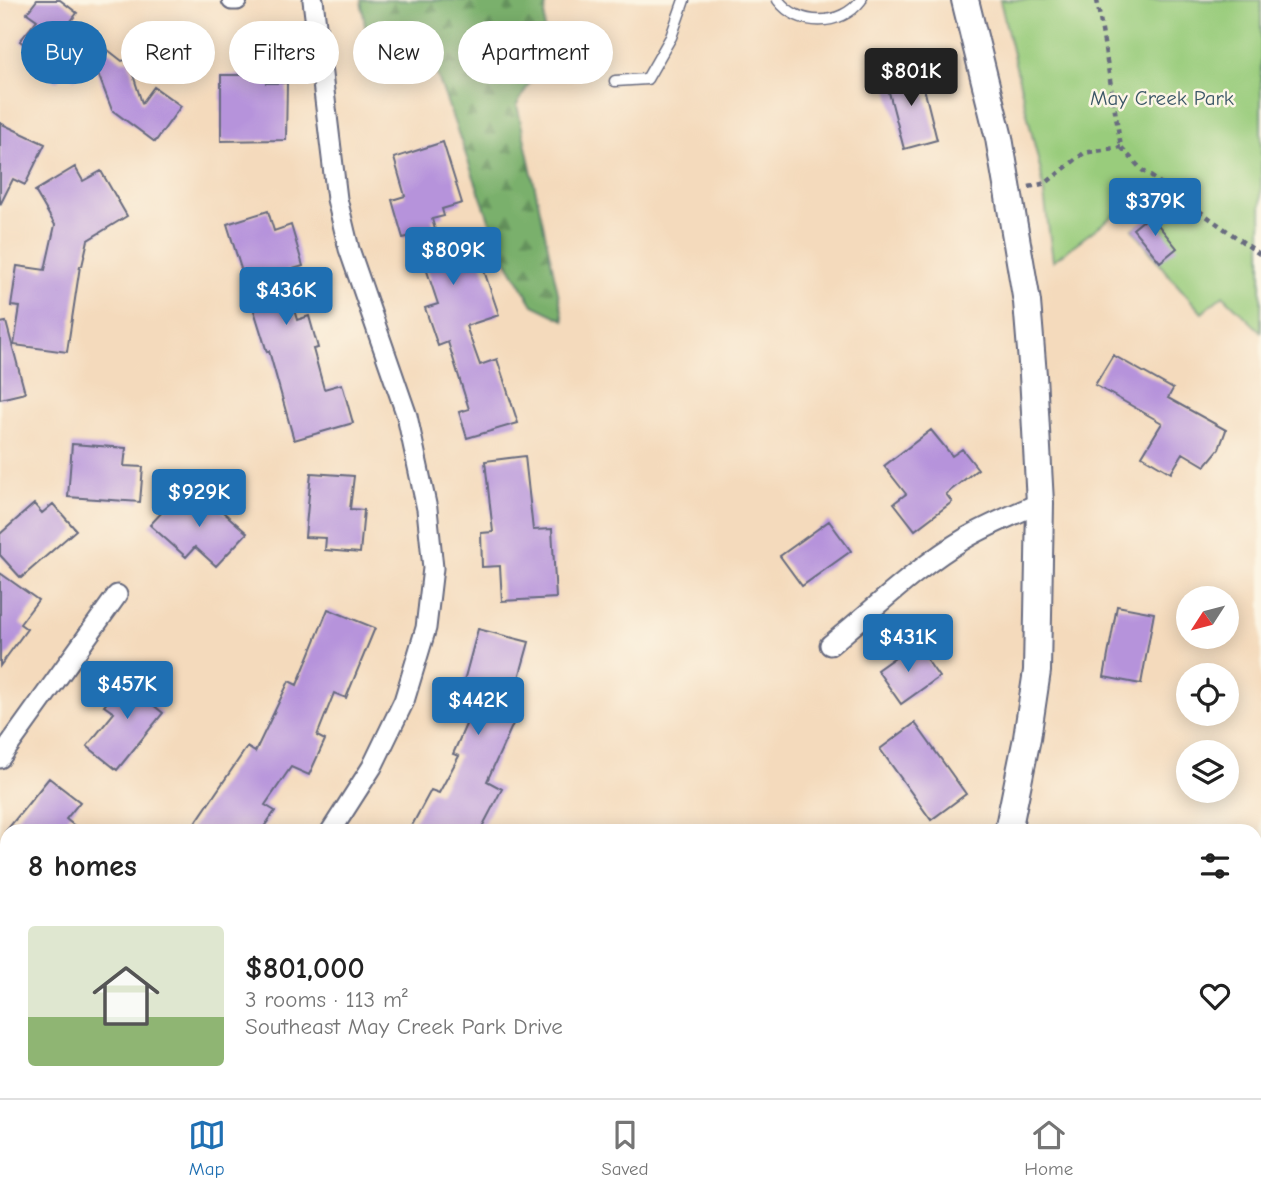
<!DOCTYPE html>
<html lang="en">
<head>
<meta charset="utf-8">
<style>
	body { margin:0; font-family:"Comic Neue",sans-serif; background:#f6f6f6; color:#222; height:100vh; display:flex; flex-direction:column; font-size:26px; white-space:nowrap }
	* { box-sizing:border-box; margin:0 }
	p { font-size:23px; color:#767676 }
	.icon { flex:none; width:38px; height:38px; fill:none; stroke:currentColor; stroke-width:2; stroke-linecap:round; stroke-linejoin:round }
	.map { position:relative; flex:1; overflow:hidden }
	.drawer { position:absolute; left:0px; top:824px; width:1262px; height:275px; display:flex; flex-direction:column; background:#fff; border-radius:21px 21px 0 0; box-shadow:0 4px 18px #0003 }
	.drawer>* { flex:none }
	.banner { position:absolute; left:21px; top:21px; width:700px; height:63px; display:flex; gap:14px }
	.needle { width:46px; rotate:234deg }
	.controls { position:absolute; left:1176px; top:586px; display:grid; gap:14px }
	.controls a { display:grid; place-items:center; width:63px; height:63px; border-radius:50%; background:#fff; box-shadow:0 4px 18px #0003; font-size:35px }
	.price { position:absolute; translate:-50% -60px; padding:0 16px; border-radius:7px; background:#1f6fb2; color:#fff; font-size:23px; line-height:46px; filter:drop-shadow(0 2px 4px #0008) }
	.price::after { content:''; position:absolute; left:50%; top:42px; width:21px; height:16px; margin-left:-10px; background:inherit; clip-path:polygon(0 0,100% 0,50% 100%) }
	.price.selected { background:#222; color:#fff }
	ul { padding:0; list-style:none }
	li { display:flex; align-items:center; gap:21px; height:175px; padding:0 28px }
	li+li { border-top:2px solid #e0e0e0 }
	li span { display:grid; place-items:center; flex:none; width:196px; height:140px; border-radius:7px; color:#555 }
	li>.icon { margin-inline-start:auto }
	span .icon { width:84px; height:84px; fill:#fffc; stroke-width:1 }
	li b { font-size:30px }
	h2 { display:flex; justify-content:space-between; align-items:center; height:84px; padding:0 28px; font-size:30px }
	.tag { padding:0 24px; border-radius:32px; background:#fff; box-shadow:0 4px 18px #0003; font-size:24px; line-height:63px }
	.tag.selected { background:#1f6fb2; color:#fff }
	.menu { display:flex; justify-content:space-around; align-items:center; height:98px; border-top:2px solid #e0e0e0; background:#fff; font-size:19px; color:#767676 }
	.menu a { display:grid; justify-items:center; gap:4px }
	.menu .selected { color:#1f6fb2 }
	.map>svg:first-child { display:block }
</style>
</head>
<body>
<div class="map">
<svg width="1261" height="1098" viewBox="0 0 1261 1098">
	<defs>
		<pattern id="forest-firs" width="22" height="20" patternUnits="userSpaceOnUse" patternTransform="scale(1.75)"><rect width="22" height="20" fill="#7ab06c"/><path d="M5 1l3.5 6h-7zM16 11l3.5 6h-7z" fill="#63905c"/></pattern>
	</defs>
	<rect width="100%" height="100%" fill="#fcf5e5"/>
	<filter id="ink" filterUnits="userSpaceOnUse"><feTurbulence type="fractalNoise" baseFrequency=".0143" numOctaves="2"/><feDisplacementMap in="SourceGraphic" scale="14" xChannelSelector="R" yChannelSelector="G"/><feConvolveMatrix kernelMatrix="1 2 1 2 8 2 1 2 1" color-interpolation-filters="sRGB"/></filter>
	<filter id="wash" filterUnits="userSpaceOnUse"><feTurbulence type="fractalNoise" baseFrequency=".00686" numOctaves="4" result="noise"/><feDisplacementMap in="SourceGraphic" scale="28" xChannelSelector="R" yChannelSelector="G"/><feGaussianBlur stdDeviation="1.57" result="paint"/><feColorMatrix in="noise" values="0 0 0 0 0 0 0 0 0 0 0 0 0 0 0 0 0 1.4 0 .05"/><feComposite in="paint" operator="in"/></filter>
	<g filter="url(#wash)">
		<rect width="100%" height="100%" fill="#f4dabc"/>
		<path fill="url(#forest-firs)" stroke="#4a7065" stroke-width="2" d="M361,0H546L542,61L517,105L564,320L533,305L500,250L434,66L373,76Z"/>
		<path fill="#99cc7c" stroke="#5a7e6d" stroke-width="2" d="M1000,0H1261V332L1223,295L1202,313L1166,272L1133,229L1155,214L1142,194L1053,261L1041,172Z"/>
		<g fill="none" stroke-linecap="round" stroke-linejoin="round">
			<path stroke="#5cc3da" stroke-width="7" d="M1255,874L1261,858
				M1255,957L1261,973
				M1255,1076L1261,1062
				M1246,1098L1248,1092"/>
		</g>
		<g id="blocks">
			<path fill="#b693db" d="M37,0H60L77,13L71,21L122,61L128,59L142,103L154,87L181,106L155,142L112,110L92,58L75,79L65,72L57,82L36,65L42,58L20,41L37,20L27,13Z
				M919,68L937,140L904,149L885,77Z
				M221,75H266V83H287L286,140L221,141Z
				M0,123L45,144L25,185L13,179L0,205Z
				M443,142L462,203L442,209L444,216L432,219L444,261L477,250L499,315L466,326L480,365L497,359L518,423L467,438L459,412L469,409L448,342L438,346L425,308L438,304L415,235L403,238L392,200L405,196L394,158Z
				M75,167L83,181L101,171L127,216L88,240L82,266H80L67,352L14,345L20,307L11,306L17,266L45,270L55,225L35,191Z
				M268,211L274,231L291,225L303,266L283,272L297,320L309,316L318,348L313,349L324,389L342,384L353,423L294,440L269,351L267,352L227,224Z
				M1150,215L1177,248L1160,262L1133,229Z
				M6,322L25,393L0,399V323Z
				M1113,355L1173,389L1168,398L1226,430L1219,449L1205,466L1183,453L1171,473L1142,456L1162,423L1095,385Z
				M931,430L952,456L962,449L978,469L946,494L952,502L915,530L894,503L906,494L884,466Z
				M72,444L126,448L124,466L143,467L140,502L68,497Z
				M525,456L533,530L552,529L556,598L502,601L500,566L482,567L481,533L493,532L485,461Z
				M311,473L354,476L350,509L364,510L360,553L325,550L326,538L305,537Z
				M179,494L195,509L206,497L247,533L216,566L195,547L186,557L150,525Z
				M34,504L42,513L53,504L76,530L21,578L0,555V534Z
				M829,521L851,551L802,586L780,556Z
				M0,573L38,600L20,624L27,629L0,666Z
				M1117,606L1154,613L1141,684L1104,677Z
				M328,609L375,628L346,698L334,693L317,736L325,740L309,775L291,767L265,805L275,811L261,831H190L247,747L255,752L289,681L297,685Z
				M478,629L529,642L510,710L518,713L487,781L502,789L480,831H409L431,790L439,793L459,756L453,754L468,720L455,714L470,682L464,681Z
				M915,643L939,677L901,704L877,670Z
				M132,672L160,694L152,704L163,713L117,770L87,746L114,713L104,706Z
				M915,723L966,794L931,820L880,749Z
				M49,778L80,802L66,819L81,831H6Z"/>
		</g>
	</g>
	<g filter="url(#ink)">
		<use href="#blocks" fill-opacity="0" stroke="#676b7f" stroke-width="2"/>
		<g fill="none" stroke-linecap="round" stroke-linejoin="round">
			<defs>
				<path id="lane" d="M778,0C798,27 841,27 861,0
					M615,81L647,79L671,37L684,0"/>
				<path id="street" d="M232,0H237
					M313,0L337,199L349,249L407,416L427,509L433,568L426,628L404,701L372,767L331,831
					M830,645C874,609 917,567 966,538C990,524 1015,514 1040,503
					M0,758L117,595
					M317,1092L323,1098
					M154,1098L159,1092"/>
				<path id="secondary" d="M965,0L999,138L1027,302L1033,375L1040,503L1037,671L1027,738L1008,831
					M955,1098L956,1092"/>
			</defs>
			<use href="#lane" stroke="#676b7f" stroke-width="13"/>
			<use href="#street" stroke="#676b7f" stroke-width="23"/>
			<use href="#secondary" stroke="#676b7f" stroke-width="30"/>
			<path stroke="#676b7f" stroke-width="4.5" stroke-dasharray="5 5" stroke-linecap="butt" d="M1097,0L1121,147L1142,170L1261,255
				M1029,187L1046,183L1084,153L1121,147
				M0,860L7,865"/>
			<use href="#lane" stroke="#fff" stroke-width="10"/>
			<use href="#street" stroke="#fff" stroke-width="19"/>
			<use href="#secondary" stroke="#fff" stroke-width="26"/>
		</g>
	</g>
	<g text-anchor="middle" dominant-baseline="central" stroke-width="5" stroke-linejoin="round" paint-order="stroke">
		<g font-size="21" fill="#3a5666" stroke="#fcf5e5">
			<text x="1162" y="98">May Creek Park</text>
		</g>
	</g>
</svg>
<div class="controls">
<a><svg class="needle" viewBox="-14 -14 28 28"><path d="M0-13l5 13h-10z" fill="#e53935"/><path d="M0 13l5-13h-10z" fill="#767676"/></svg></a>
<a><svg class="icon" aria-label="locate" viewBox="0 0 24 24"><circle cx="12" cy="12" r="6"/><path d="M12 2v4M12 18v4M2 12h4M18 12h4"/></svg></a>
<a><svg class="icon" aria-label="layers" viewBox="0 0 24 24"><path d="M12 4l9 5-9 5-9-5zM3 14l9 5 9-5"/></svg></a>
</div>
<b class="price selected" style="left:911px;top:108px">$801K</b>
<b class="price" style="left:1155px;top:238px">$379K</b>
<b class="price" style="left:453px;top:287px">$809K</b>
<b class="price" style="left:286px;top:327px">$436K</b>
<b class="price" style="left:199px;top:529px">$929K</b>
<b class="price" style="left:908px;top:674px">$431K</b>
<b class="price" style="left:127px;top:721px">$457K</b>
<b class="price" style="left:478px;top:737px">$442K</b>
<div class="banner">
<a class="tag selected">Buy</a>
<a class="tag">Rent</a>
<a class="tag">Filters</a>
<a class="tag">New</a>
<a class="tag">Apartment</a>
</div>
<section class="drawer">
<h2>8 homes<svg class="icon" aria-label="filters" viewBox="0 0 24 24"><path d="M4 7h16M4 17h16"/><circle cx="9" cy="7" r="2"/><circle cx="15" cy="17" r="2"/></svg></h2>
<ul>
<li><span style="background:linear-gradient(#dfe7d0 65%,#8fb573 0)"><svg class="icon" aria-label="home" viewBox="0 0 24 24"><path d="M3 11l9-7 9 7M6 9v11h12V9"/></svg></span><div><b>$801,000</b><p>3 rooms · 113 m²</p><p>Southeast May Creek Park Drive</p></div><svg class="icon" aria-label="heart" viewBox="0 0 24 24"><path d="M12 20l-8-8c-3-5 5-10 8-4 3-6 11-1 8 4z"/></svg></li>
</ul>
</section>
</div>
<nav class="menu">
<a class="selected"><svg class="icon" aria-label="map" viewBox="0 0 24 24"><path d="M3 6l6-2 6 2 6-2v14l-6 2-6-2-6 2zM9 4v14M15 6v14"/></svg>Map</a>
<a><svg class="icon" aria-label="saved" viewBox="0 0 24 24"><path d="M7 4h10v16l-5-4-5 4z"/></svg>Saved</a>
<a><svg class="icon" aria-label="home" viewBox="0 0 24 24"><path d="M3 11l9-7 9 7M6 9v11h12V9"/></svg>Home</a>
</nav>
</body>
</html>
